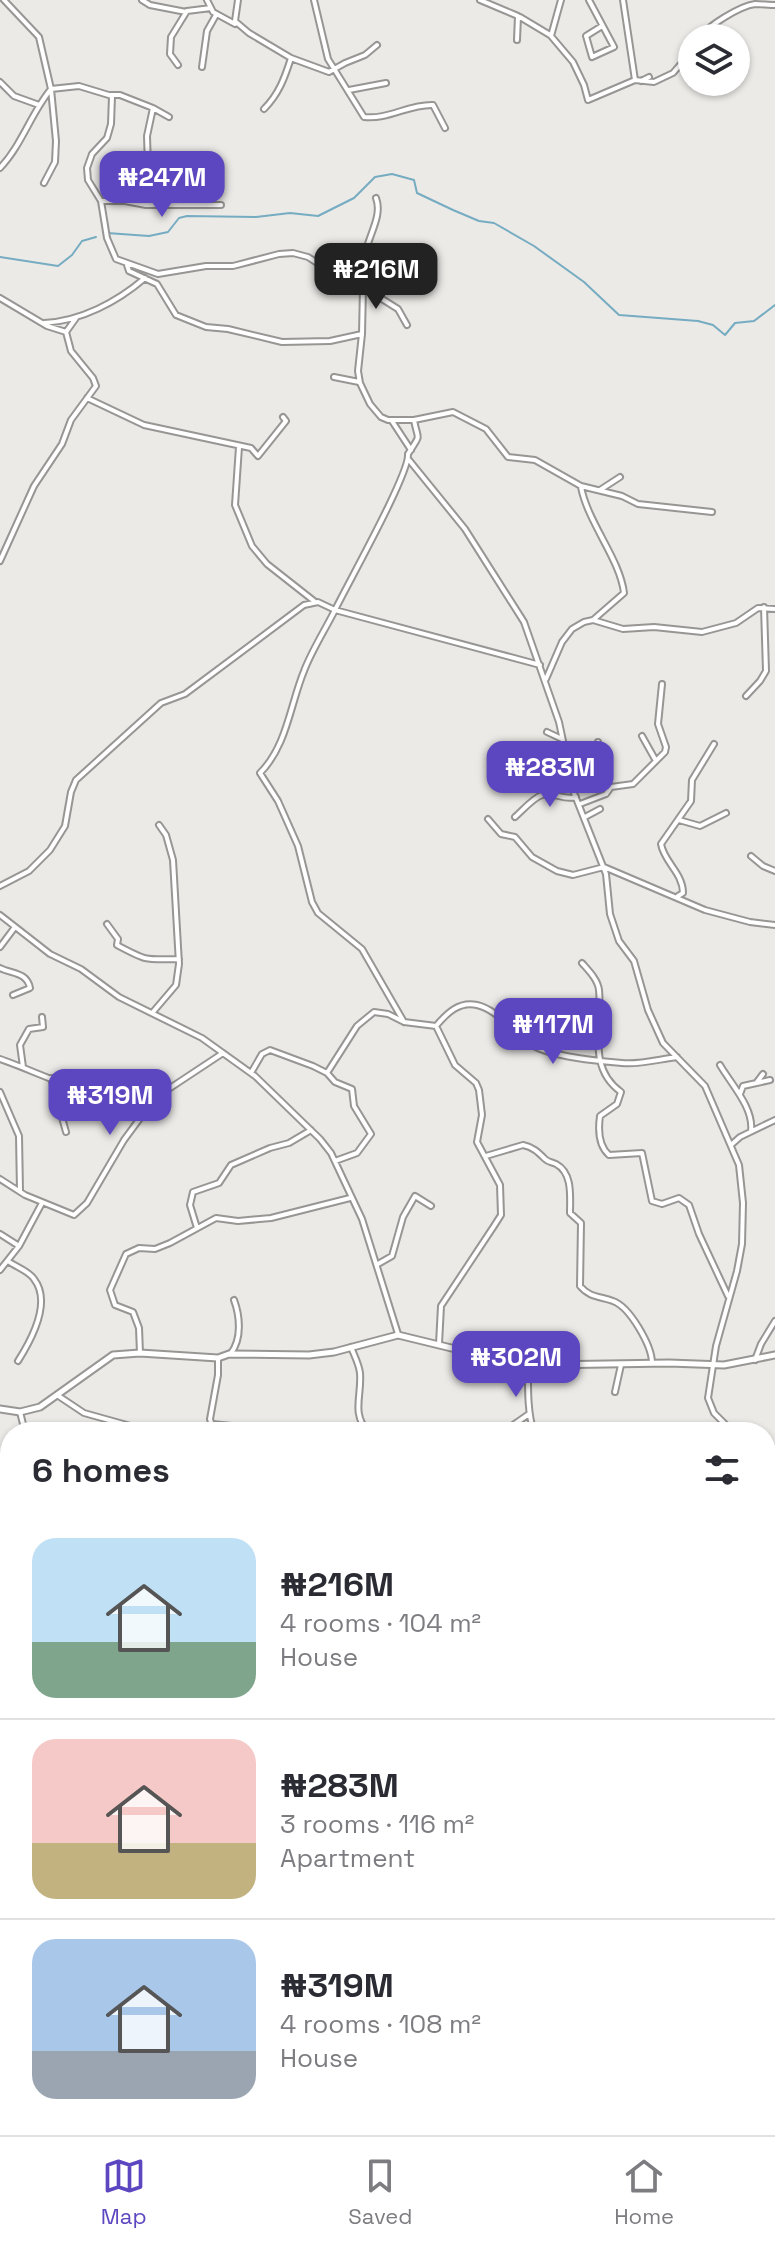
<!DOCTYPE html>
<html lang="en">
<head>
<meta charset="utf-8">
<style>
	body { margin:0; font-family:"Space Grotesk",sans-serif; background:#f2f2f3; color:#2b2b33; height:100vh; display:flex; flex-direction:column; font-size:30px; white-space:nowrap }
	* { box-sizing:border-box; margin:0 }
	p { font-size:26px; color:#7c7c81 }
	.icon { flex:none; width:44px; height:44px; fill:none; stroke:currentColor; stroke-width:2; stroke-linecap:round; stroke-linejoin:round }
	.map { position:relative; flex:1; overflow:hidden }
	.panel { position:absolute; left:0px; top:1422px; width:776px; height:714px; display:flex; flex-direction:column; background:#fff; border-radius:32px 32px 0 0; box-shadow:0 2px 6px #0004 }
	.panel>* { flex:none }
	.buttons { position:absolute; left:678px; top:24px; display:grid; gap:16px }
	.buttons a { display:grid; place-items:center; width:72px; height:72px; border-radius:50%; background:#fff; box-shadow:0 2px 6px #0004; font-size:40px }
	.price { position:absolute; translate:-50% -68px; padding:0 18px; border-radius:16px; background:#5d47c0; color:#fff; font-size:26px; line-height:52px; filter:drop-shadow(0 2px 4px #0008) }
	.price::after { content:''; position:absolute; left:50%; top:48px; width:24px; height:18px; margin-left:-12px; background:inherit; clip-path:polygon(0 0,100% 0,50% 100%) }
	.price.selected { background:#222; color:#fff }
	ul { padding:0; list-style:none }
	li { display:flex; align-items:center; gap:24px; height:200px; padding:0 32px }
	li+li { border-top:2px solid #e1e1e2 }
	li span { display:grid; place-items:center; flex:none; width:224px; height:160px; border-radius:24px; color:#555 }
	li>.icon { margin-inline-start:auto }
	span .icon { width:96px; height:96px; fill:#fffc; stroke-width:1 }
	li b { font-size:34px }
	h2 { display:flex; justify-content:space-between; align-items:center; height:96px; padding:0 32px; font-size:34px }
	.dock { display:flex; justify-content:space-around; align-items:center; height:112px; border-top:2px solid #e1e1e2; background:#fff; font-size:22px; color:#7c7c81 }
	.dock a { display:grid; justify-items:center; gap:4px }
	.dock .selected { color:#5d47c0 }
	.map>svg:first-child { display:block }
</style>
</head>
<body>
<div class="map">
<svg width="775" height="2135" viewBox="0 0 775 2135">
	<rect width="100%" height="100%" fill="#ebeae7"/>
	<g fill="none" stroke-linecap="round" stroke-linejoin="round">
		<path stroke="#76acc1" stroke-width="2" d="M107,233L149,236L168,232L179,218L187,216L256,217L290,213L318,216L354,198L375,177L392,174L414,180L417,193L453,210L479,221L494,223L534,246L584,282L619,315L698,321L713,325L725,335L735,323L754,321L775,305
			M0,257L58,266L72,255L82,241L96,237"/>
		<defs>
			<path id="street" d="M4,0L39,37L51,89L79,86L112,96L111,124L107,138L92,154L87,168L88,180L101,201L107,238L116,259L158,274L206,266H233L279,254L293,253L308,257L331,272L366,277
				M142,0L150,5L186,12
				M207,0L213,12L235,24L236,22L249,33L291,58C285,77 279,94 264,109
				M314,0L328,59L364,117C388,120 409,104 433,105L445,128
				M480,0L518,16L517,40
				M561,0L551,36L573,62L584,85L588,100L635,80L654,82L673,73L692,51
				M589,0L614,47L592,57L586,36L602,26
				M623,0L635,80
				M520,17L550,35
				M235,21L238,0
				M700,38C707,26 740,6 755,4C761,4 769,5 775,5
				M291,58L329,72L345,63L365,55L377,45
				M178,65L170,54L171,37L187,11L211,8
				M202,67L207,31L216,15
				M641,81L649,77
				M0,82L14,96L39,105
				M349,90L386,83
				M111,95H120L153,108L147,136L148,167
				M153,108L169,117
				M0,168C22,145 31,113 51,89
				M44,183L55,162L56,141L51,89
				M376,198C383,216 368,236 365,255C362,267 367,275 363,287L362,334L358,371L360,383L370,404L381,417L388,420H413
				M101,201H125L146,205H221
				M127,265L129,271L157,284L176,315L206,327L228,329L282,342L330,341L362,334
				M363,287L398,309L407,325
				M0,298L47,326L66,332
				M44,323C81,321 117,302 145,278
				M334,377L359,382
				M87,398L144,425L251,448L258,456L286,421L283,417
				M392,421L411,450
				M239,447L235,505L252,546L267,564L314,601
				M409,460L465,529L524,622L559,722L574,793L606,874L610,914L619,941L634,961L648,1010L663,1043L705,1086L739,1165L743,1203L742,1244L737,1271L716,1346L708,1398L714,1413L733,1432
				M581,487C588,523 620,559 624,593L593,620
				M600,490L620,477
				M0,561L34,486L62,444L71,420L96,386L93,378L71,351L66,332L76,318
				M546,679L562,642L572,629L584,622L593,620L623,629L654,627L702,632L736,623L758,608L775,609
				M746,696L760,681L766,671L764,607
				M547,732L562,739
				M642,736L656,761
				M598,742L599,757L608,790
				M580,804L606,794L611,787L633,784L665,752L666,747L658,724L662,684
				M515,817C523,810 533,798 542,795C554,791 563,801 576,797
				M585,817L600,809
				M488,819L501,834L515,837L532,857L557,871L573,875L604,867L705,910L750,922L775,925
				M679,820L700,826L726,813
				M751,856L763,866L775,871
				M0,886L29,871L50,850L65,826L71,792L76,780L161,703L185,694L304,605L318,602L335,610C347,585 410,473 408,454C422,432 418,442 414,420L453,412L486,429L508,457L535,460L581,486L622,496L638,504L712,512
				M678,896L683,893C683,873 664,862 661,844L691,801L692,780L714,744
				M0,915L50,954L81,969L119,997L202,1038L255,1076L320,1139L331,1153L362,1219L398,1334
				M107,924L118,939L117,945C147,961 145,960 179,959
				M0,947L15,927
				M582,963C589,971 598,980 599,990C603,1026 586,1067 621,1092L617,1104L600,1116C598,1130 599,1146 609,1155L642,1153L652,1201L662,1204L679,1198L689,1205L699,1234L728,1296
				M0,968C12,974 27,972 30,988L13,995
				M153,1012L176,985L179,964L173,860L166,835L159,825
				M404,1022L362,949L318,913L312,902L298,846L278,801L260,773C287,746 290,705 304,671C312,650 325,630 335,610L540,665
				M436,1026L455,1065L476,1083L479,1090L482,1115L477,1142L500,1185L501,1215L494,1226L441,1306L439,1344
				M436,1026C447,1013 459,1001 477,1005C499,1010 513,1034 532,1045C552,1057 598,1061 622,1063C639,1065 660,1059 677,1057
				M0,1059C39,1072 115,1112 154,1098
				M720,1065C731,1084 754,1108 751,1131
				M23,1067L20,1045L29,1029L43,1027L42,1017
				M251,1073L262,1054L270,1050L313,1066L327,1073L335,1082L352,1089L354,1106L371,1134L357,1153L335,1161
				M327,1073L357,1026L374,1012L388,1014L404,1022L436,1026
				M51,1078L66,1132
				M757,1082L763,1074
				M0,1092L19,1136L20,1191
				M740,1094L743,1086L770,1080
				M731,1145L740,1137L775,1120
				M486,1156L523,1145C533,1147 538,1152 545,1159C548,1162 552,1162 556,1164C573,1173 570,1197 570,1213L581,1223L580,1286C590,1298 600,1296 613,1301C630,1307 652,1346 652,1363
				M0,1179L25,1195L74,1215L87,1203L124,1140L155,1098L223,1053
				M197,1228L190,1205L193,1192L219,1183L231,1165L270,1148L289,1143L311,1130
				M0,1234L19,1246L42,1203
				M8,1261C16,1267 29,1271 34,1279C52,1302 32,1339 18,1361
				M378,1264L392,1256L403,1217L415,1196L431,1206
				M0,1270L19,1246
				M351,1347C354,1355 359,1364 360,1373C362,1396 351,1413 368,1432
				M140,1353L139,1328L133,1312L115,1305L110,1290L126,1254L139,1248L155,1249L170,1243L216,1218L238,1221L271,1218L350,1198
				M231,1353C242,1339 240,1316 234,1300
				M755,1360L761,1344L775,1321
				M528,1363C528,1384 527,1413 534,1432
				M615,1392L621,1365
				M57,1395L84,1413L152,1432
				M20,1412L25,1432
				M212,1424L290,1432
				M214,1432L210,1419L218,1375V1358
				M503,1432L529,1414
				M766,1577H775
				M10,1626V1636
				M766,1795L768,1804L766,1827
				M766,1944L775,1959
				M0,1956L10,1959
				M766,1986L775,1990
				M0,2041L10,2064
				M64,2126L71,2135
				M207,2134L210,2135
				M245,2135L252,2126
				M333,2135L350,2126"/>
			<path id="secondary" d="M0,1409L20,1412L40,1407L113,1355L140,1353L218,1358L229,1354L309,1355L334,1352L398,1335L480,1355L544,1365L669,1363L724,1365L775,1355"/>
		</defs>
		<use href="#street" stroke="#979694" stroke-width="8"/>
		<use href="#secondary" stroke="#979694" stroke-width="9"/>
		<use href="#street" stroke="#fff" stroke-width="4"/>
		<use href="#secondary" stroke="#fff" stroke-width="5"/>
	</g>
</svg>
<div class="buttons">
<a><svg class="icon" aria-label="layers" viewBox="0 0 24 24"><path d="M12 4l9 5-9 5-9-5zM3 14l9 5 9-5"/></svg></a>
</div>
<b class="price" style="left:162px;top:219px">₦247M</b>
<b class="price selected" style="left:376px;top:311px">₦216M</b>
<b class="price" style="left:550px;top:809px">₦283M</b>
<b class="price" style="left:553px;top:1066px">₦117M</b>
<b class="price" style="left:110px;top:1137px">₦319M</b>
<b class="price" style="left:516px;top:1399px">₦302M</b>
<section class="panel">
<h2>6 homes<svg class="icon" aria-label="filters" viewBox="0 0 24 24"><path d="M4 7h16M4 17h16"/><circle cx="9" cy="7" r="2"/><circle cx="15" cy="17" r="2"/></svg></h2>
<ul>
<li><span style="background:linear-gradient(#bfe0f5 65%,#7fa58c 0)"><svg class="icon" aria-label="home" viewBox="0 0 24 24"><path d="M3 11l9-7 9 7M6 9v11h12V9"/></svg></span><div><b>₦216M</b><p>4 rooms · 104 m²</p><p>House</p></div></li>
<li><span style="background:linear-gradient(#f6c9c9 65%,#c2b280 0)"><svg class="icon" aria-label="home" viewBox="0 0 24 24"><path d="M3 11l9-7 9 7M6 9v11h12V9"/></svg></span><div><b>₦283M</b><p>3 rooms · 116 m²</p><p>Apartment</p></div></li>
<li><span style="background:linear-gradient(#a9c7e8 70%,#9aa5b1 0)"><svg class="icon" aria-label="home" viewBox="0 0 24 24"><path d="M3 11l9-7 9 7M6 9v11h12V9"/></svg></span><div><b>₦319M</b><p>4 rooms · 108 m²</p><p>House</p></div></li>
</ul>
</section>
</div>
<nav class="dock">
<a class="selected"><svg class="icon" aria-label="map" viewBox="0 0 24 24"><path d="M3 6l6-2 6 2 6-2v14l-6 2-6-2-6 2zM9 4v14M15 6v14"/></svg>Map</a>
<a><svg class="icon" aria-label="saved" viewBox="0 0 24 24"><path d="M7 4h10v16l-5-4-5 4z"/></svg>Saved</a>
<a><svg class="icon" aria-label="home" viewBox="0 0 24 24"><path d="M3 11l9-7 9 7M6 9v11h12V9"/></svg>Home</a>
</nav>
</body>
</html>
